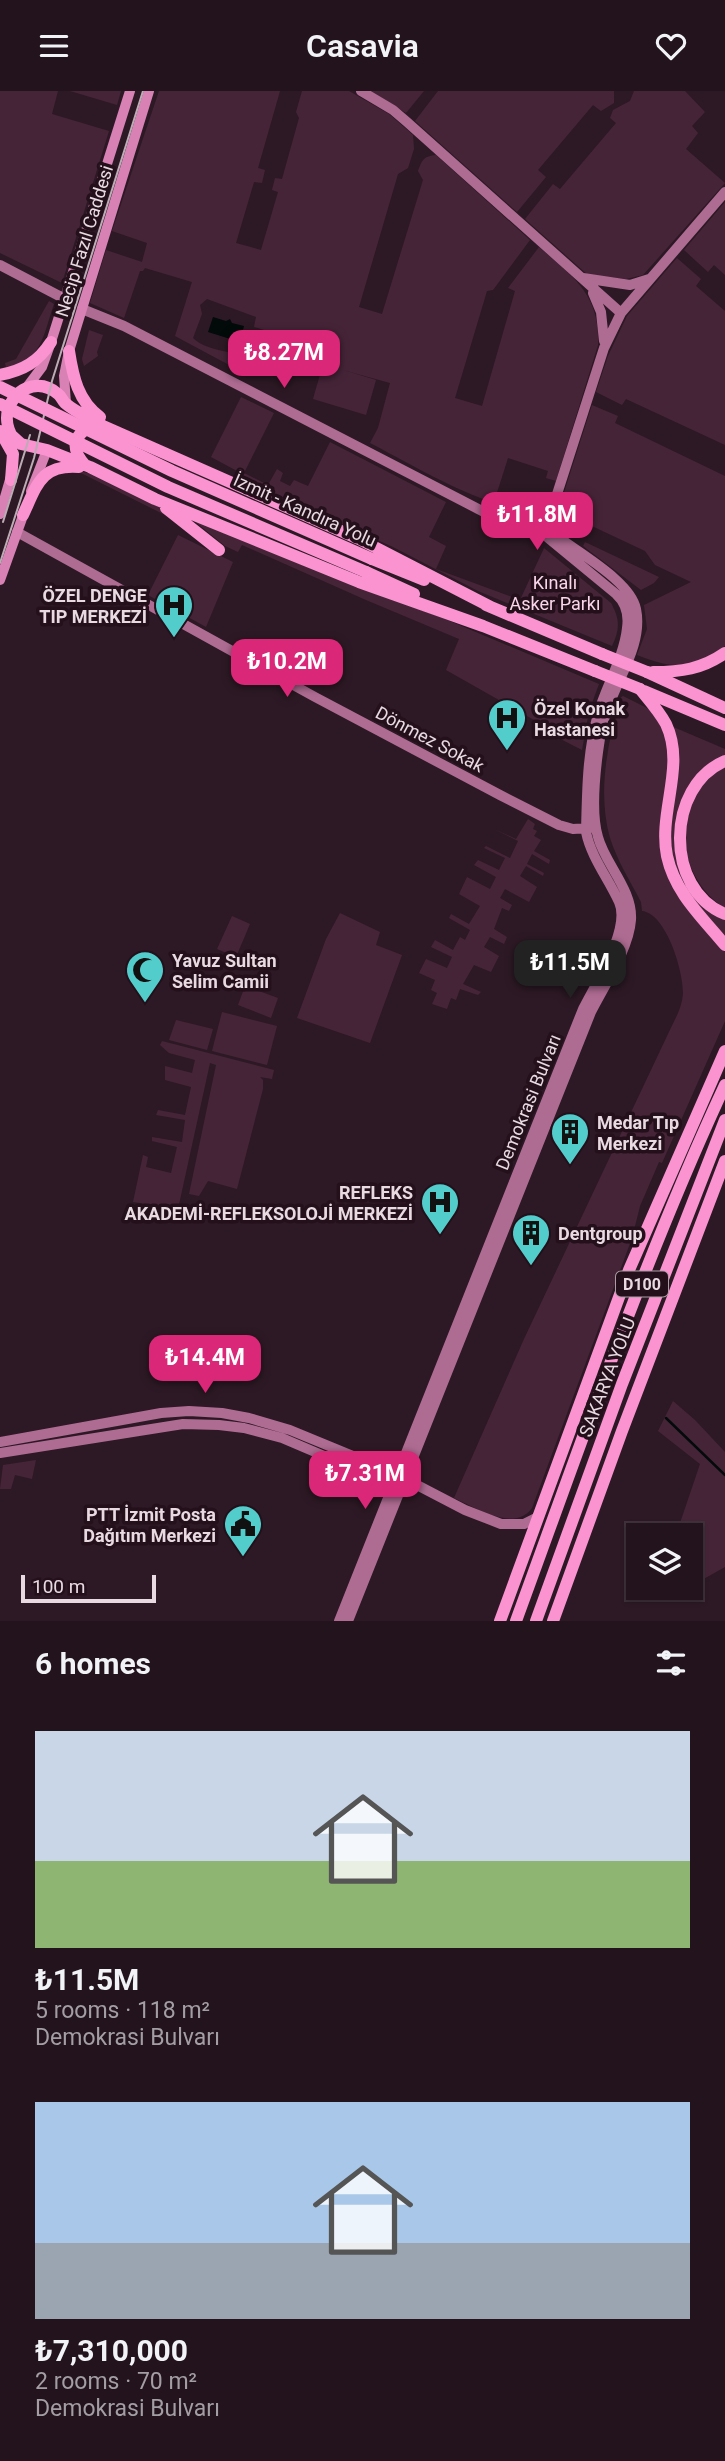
<!DOCTYPE html>
<html lang="en">
<head>
<meta charset="utf-8">
<style>
	body { margin:0; font-family:Roboto,sans-serif; background:#2e2029; color:#f1f3f6; height:100vh; display:flex; flex-direction:column; font-size:26px; white-space:nowrap }
	* { box-sizing:border-box; margin:0 }
	p { font-size:23px; color:#a29ea3 }
	.icon { flex:none; width:38px; height:38px; fill:none; stroke:currentColor; stroke-width:2; stroke-linecap:round; stroke-linejoin:round }
	.map { position:relative; height:1530px; overflow:hidden }
	.details { display:flex; flex-direction:column; background:#22131c; flex:1 }
	.details>* { flex:none }
	.buttons { position:absolute; left:626px; top:1432px; display:grid; gap:14px }
	.buttons a { display:grid; place-items:center; width:77px; height:77px; border-radius:0px; background:#22131c; box-shadow:0 2px 5px #0004,0 0 0 2px #3f323b; font-size:35px }
	.scale { position:absolute; left:21px; bottom:18px; width:135px; box-sizing:border-box; padding-left:7px; border:4px solid #e9dae2; border-top:0; font-size:19px; line-height:24px; white-space:nowrap; color:#e9dae2; -webkit-text-stroke:5px #23101b; paint-order:stroke }
	.price { position:absolute; translate:-50% -60px; padding:0 16px; border-radius:14px; background:#db2777; color:#fff; font-size:23px; line-height:46px; filter:drop-shadow(0 2px 4px #0008) }
	.price::after { content:''; position:absolute; left:50%; top:42px; width:21px; height:16px; margin-left:-10px; background:inherit; clip-path:polygon(0 0,100% 0,50% 100%) }
	.price.current { background:#222; color:#fff }
	ul { padding:0; list-style:none }
	li { display:grid; align-content:center; gap:14px; height:371px; padding:0 35px }
	li span { display:grid; place-items:center; height:217px; border-radius:0px; color:#555 }
	li>.icon { margin-inline-start:auto }
	span .icon { width:126px; height:126px; fill:#fffc; stroke-width:1 }
	li b { font-size:30px }
	h2 { display:flex; justify-content:space-between; align-items:center; height:84px; padding:0 35px; font-size:30px }
	header { display:flex; justify-content:space-between; align-items:center; height:91px; padding:0 35px; background:#22131c; font-size:32px; font-weight:600 }
	.map>svg:first-child { display:block }
</style>
</head>
<body>
<header><svg class="icon" aria-label="menu" viewBox="0 0 24 24"><path d="M4 6h16M4 12h16M4 18h16"/></svg>Casavia<svg class="icon" aria-label="heart" viewBox="0 0 24 24"><path d="M12 20l-8-8c-3-5 5-10 8-4 3-6 11-1 8 4z"/></svg></header>
<div class="map">
<svg width="725" height="1530" viewBox="0 0 725 1530">
	<rect width="100%" height="100%" fill="#2d1925"/>
	<path fill="#462438" d="M0,0H58L52,23L109,40L62,192L0,162Z
		M70,0H121L117,14Z
		M159,0H280L258,77L265,79L262,92L254,91L236,152L261,159L278,101L272,99L275,87L282,88L299,27L296,21L302,0H349L389,23L413,44L414,58L408,77L398,83L359,216L382,223L423,89L418,80C422,69 424,65 436,64L530,149L493,199L487,200L455,307L482,315L515,200L508,197L539,156C574,187 600,203 598,254L556,390L546,387L548,380L508,367L495,408L526,418L528,412L544,417C509,433 404,369 370,352L378,337L390,292L343,279L376,289L366,324L313,308L323,273L292,264L295,248L254,236L256,226L207,208L200,214L202,223L193,247C206,260 230,259 246,267L247,273L244,282L175,245L192,191L145,177L143,180H140L124,227L90,212L106,159L142,171L147,152L112,140Z
		M371,0H424L406,22Z
		M438,0H614V12L601,20L593,14L538,79L546,86L517,121L415,30Z
		M634,0H685L705,21L692,35L698,42L686,58L725,92L643,184L626,188L588,184L525,128L553,93L560,98L616,32L610,27L613,19L630,10Z
		M725,111V184L714,174L708,181L684,159Z
		M677,167L701,188L696,195L725,220V354L626,308L622,314L596,301L608,265L627,225Z
		M49,210L54,213C44,241 42,272 6,276L5,272L16,268Z
		M89,239L103,244L97,261L98,265L84,275L82,268Z
		M241,306L274,322L244,382L268,394L277,378L283,382L280,390L290,395L294,389L308,395L330,351L446,411L429,446L446,455L436,478L520,509L544,457L611,512C620,528 620,538 612,555L478,500L393,456L239,387L237,384L239,381L211,366Z
		M592,314L618,325L615,332L725,385V555C695,580 672,578 637,564L647,538L644,514L691,491L655,474L645,460L560,420V414Z
		M77,380C98,381 159,412 173,428Z
		M188,425L331,485L445,528L599,593L589,620L582,659L535,635L534,629L446,579L459,548L366,509L242,454L238,461L225,455Z
		M178,444L233,471L206,536L148,504Z
		M585,451L659,486L654,492L641,499L583,455Z
		M623,605L651,619L666,644L669,676L661,754L725,861V930L662,1072L659,1071L640,1115L632,1147L532,1417C514,1442 475,1416 454,1407L524,1248L668,943C674,930 682,917 683,903C684,881 666,822 642,820L641,811C630,790 617,769 610,747C597,700 608,652 620,607Z
		M671,635L725,658V664L703,677L691,692L685,702L676,731L699,809L713,822L725,829V846L682,794L671,761Z
		M725,675V817C689,795 673,744 694,706C702,693 713,684 725,675Z
		M528,728L535,733L533,738L537,740L534,745L541,749L534,760L550,769L549,773L532,763L527,773L544,782L543,785L526,775L520,785L537,796L529,811L505,798L500,807L512,814L509,820L502,817L494,838L507,846L504,853L490,846L484,856L499,865L491,881L474,874L463,893L481,901L478,904L460,898L456,909L451,907L447,918L432,913L437,902L431,899L435,889L419,882L426,868L447,877L452,866L431,856L435,849L453,859L460,846L465,849L470,839L449,827L451,823L469,833L480,815L459,803L467,786L490,798L496,786L474,774L478,769L499,779L505,767L484,757L486,755L510,767L518,750L494,738L516,748Z
		M340,822L380,841L376,854L402,864L370,952L297,927L326,848Z
		M232,825L250,833L236,866L217,858Z
		M245,895L278,907L271,927L238,914Z
		M222,921L277,935L267,974L212,960Z
		M176,929L213,938L207,959L169,949Z
		M162,950L274,979L272,988L260,986L263,989V998L237,1098L208,1090L199,1105L189,1103L216,974L210,972L178,1118L133,1111L143,1064L148,1066L146,1076L171,1082L177,1056L152,1050V1046L182,1051L185,1029L156,1024L158,1019L185,1024L191,996L165,989V975L192,982L195,969L169,962L160,954Z
		M673,1310L695,1329L725,1361V1476L691,1495V1444H676L700,1373L658,1340Z
		M36,1369L32,1388L15,1384L11,1398H0L3,1374Z"/>
	<path fill="#020a0a" d="M213,226L226,230L230,228L232,232L244,235L240,251L208,241Z"/>
	<g fill="none" stroke-linecap="round" stroke-linejoin="round">
		<path stroke="#020a0a" stroke-width="2.5" d="M666,1327L725,1384"/>
		<path stroke="#af6c93" stroke-width="10" d="M361,0L393,19L407,31L621,222
			M0,174L65,208
			M583,187L630,194L649,188
			M593,202L601,221L604,250
			M82,218L124,235L484,421L539,441
			M495,420L541,431
			M549,428L604,257L621,222L725,101
			M17,441L315,606L500,704L559,734L573,738L590,737
			M0,1351L161,1322L189,1320L222,1322L249,1327L290,1339L392,1381L465,1419L501,1433H524L536,1427
			M0,1362L183,1333L219,1334L244,1337L282,1347L397,1396
			M339,1530L583,918C596,892 631,838 619,811C608,787 591,766 586,741C587,701 587,662 598,623C606,595 624,566 627,537C629,523 626,512 616,503L548,447
			M348,1530L591,921C604,895 629,858 631,829C633,799 605,773 598,746C591,723 595,684 598,661C600,645 603,629 609,614C620,584 643,551 636,518C631,492 585,466 564,450L557,440"/>
		<path stroke="#d781b4" stroke-width="10" d="M27,296L42,276L51,251L130,0
			M66,312L64,285L69,260L149,0
			M31,400L47,359
			M0,423L12,382
			M0,489L25,419"/>
		<path stroke="#fb93d1" stroke-width="12" d="M69,260C73,286 78,310 100,326
			M0,284C24,279 38,271 51,251
			M0,340L13,363L11,389
			M10,343L21,353L47,359L90,376L155,408L359,491L483,535
			M14,349C7,338 4,324 11,312C21,294 42,289 58,303C61,305 62,309 65,312C75,321 91,328 103,335L359,448L491,516
			M85,374C71,359 72,344 92,335
			M166,417L219,459
			M23,424C37,394 41,373 79,376
			M372,468L424,489
			M366,481L414,503
			M486,514L602,563
			M478,533L595,580
			M647,581L725,617
			M653,581C681,581 702,578 725,562
			M640,598C649,609 659,620 666,633C686,675 658,721 667,765C675,802 702,826 725,854
			M644,600L725,634
			M725,670C666,695 664,798 725,823
			M500,1530L629,1179L725,960
			M516,1530C582,1350 644,1168 725,994
			M536,1530L622,1293L725,1029
			M553,1530L622,1340L725,1070"/>
		<path stroke="#bcacb5" stroke-width="2" d="M3,431L30,344
			M0,472L34,367L52,290L143,0"/>
		<path stroke="#fb93d1" stroke-width="12" d="M0,296L172,380L372,468
			M0,313L168,396L366,481
			M602,563L647,581
			M595,580L640,598"/>
	</g>
	<defs>
		<symbol id="hospital-pin" viewBox="-11 -11 22 30"><path d="M0 17L-7.5 6A9.5 9.5 0 1 1 7.5 6Z" fill="#53cdcb" stroke="#23101b"/><path d="M-5-5h3v3.5h4V-5h3V5h-3V1.5h-4V5h-3Z" fill="#111"/></symbol>
		<symbol id="mosque-pin" viewBox="-11 -11 22 30"><path d="M0 17L-7.5 6A9.5 9.5 0 1 1 7.5 6Z" fill="#53cdcb" stroke="#23101b"/><path d="M3.5-4.9A6 6 0 1 0 3.5 4.9A5 5 0 1 1 3.5-4.9Z" fill="#111"/></symbol>
		<symbol id="building-pin" viewBox="-11 -11 22 30"><path d="M0 17L-7.5 6A9.5 9.5 0 1 1 7.5 6Z" fill="#53cdcb" stroke="#23101b"/><path d="M-4-6H4V6H1V3H-1V6H-4ZM-2.5-4.3h1.7v1.8h-1.7ZM.8-4.3h1.7v1.8H.8ZM-2.5-1h1.7V.8h-1.7ZM.8-1h1.7V.8H.8Z" fill="#111"/></symbol>
		<symbol id="civic-pin" viewBox="-11 -11 22 30"><path d="M0 17L-7.5 6A9.5 9.5 0 1 1 7.5 6Z" fill="#53cdcb" stroke="#23101b"/><path d="M-.6-6.5H3V-4.5H.6V-3L4-1V1h2V6H-6V1h2V-1L-.6-3ZM-1.2 2.5V6h2.4V2.5Z" fill="#111"/></symbol>
	</defs>
	<g fill-rule="evenodd">
		<use href="#hospital-pin" x="152" y="492" width="44" height="60"/>
		<use href="#hospital-pin" x="485" y="605" width="44" height="60"/>
		<use href="#mosque-pin" x="123" y="857" width="44" height="60"/>
		<use href="#building-pin" x="548" y="1019" width="44" height="60"/>
		<use href="#hospital-pin" x="418" y="1089" width="44" height="60"/>
		<use href="#building-pin" x="509" y="1120" width="44" height="60"/>
		<use href="#civic-pin" x="221" y="1411" width="44" height="60"/>
	</g>
	<g text-anchor="middle" dominant-baseline="central" stroke-width="7" stroke-linejoin="round" paint-order="stroke">
		<rect fill="#23101b" stroke="#ae9da6" stroke-width="2" x="616" y="1180.5" width="52" height="25" rx="5"/>
		<g font-size="16" font-weight="bold" fill="#e9dae2">
			<text x="642" y="1193">D100</text>
		</g>
		<g font-size="18" fill="#e9dae2" stroke="#23101b">
			<text transform="translate(84 150) rotate(-73)">Necip Fazıl Caddesi</text>
			<text transform="translate(305 419) rotate(24)">İzmit - Kandıra Yolu</text>
			<text transform="translate(430 648) rotate(28)">Dönmez Sokak</text>
			<text transform="translate(528 1011) rotate(-68)">Demokrasi Bulvarı</text>
			<text transform="translate(607 1286) rotate(-69)">SAKARYA YOLU</text>
		</g>
		<g font-size="18" fill="#f9d6e9" stroke="#23101b">
			<text x="555" y="491">Kınalı<tspan x="555" dy="21">Asker Parkı</tspan></text>
		</g>
		<g font-size="18" font-weight="bold" fill="#e9dae2" stroke="#23101b" text-anchor="start">
			<text x="147" y="504" text-anchor="end">ÖZEL DENGE<tspan x="147" dy="21">TIP MERKEZİ</tspan></text>
			<text x="534" y="617">Özel Konak<tspan x="534" dy="21">Hastanesi</tspan></text>
			<text x="172" y="869">Yavuz Sultan<tspan x="172" dy="21">Selim Camii</tspan></text>
			<text x="597" y="1031">Medar Tıp<tspan x="597" dy="21">Merkezi</tspan></text>
			<text x="413" y="1101" text-anchor="end">REFLEKS<tspan x="413" dy="21">AKADEMİ-REFLEKSOLOJİ MERKEZİ</tspan></text>
			<text x="558" y="1142">Dentgroup</text>
			<text x="216" y="1423" text-anchor="end">PTT İzmit Posta<tspan x="216" dy="21">Dağıtım Merkezi</tspan></text>
		</g>
	</g>
</svg>
<div class="buttons">
<a><svg class="icon" aria-label="layers" viewBox="0 0 24 24"><path d="M12 4l9 5-9 5-9-5zM3 14l9 5 9-5"/></svg></a>
</div>
<div class="scale">100 m</div>
<b class="price" style="left:284px;top:299px">₺8.27M</b>
<b class="price" style="left:537px;top:461px">₺11.8M</b>
<b class="price" style="left:287px;top:608px">₺10.2M</b>
<b class="price current" style="left:570px;top:909px">₺11.5M</b>
<b class="price" style="left:205px;top:1304px">₺14.4M</b>
<b class="price" style="left:365px;top:1420px">₺7.31M</b>
</div>
<section class="details">
<h2>6 homes<svg class="icon" aria-label="filters" viewBox="0 0 24 24"><path d="M4 7h16M4 17h16"/><circle cx="9" cy="7" r="2"/><circle cx="15" cy="17" r="2"/></svg></h2>
<ul>
<li><span style="background:linear-gradient(#c9d6e8 60%,#8fb573 0)"><svg class="icon" aria-label="home" viewBox="0 0 24 24"><path d="M3 11l9-7 9 7M6 9v11h12V9"/></svg></span><div><b>₺11.5M</b><p>5 rooms · 118 m²</p><p>Demokrasi Bulvarı</p></div></li>
<li><span style="background:linear-gradient(#a9c7e8 65%,#9aa5b1 0)"><svg class="icon" aria-label="home" viewBox="0 0 24 24"><path d="M3 11l9-7 9 7M6 9v11h12V9"/></svg></span><div><b>₺7,310,000</b><p>2 rooms · 70 m²</p><p>Demokrasi Bulvarı</p></div></li>
</ul>
</section>
</body>
</html>
